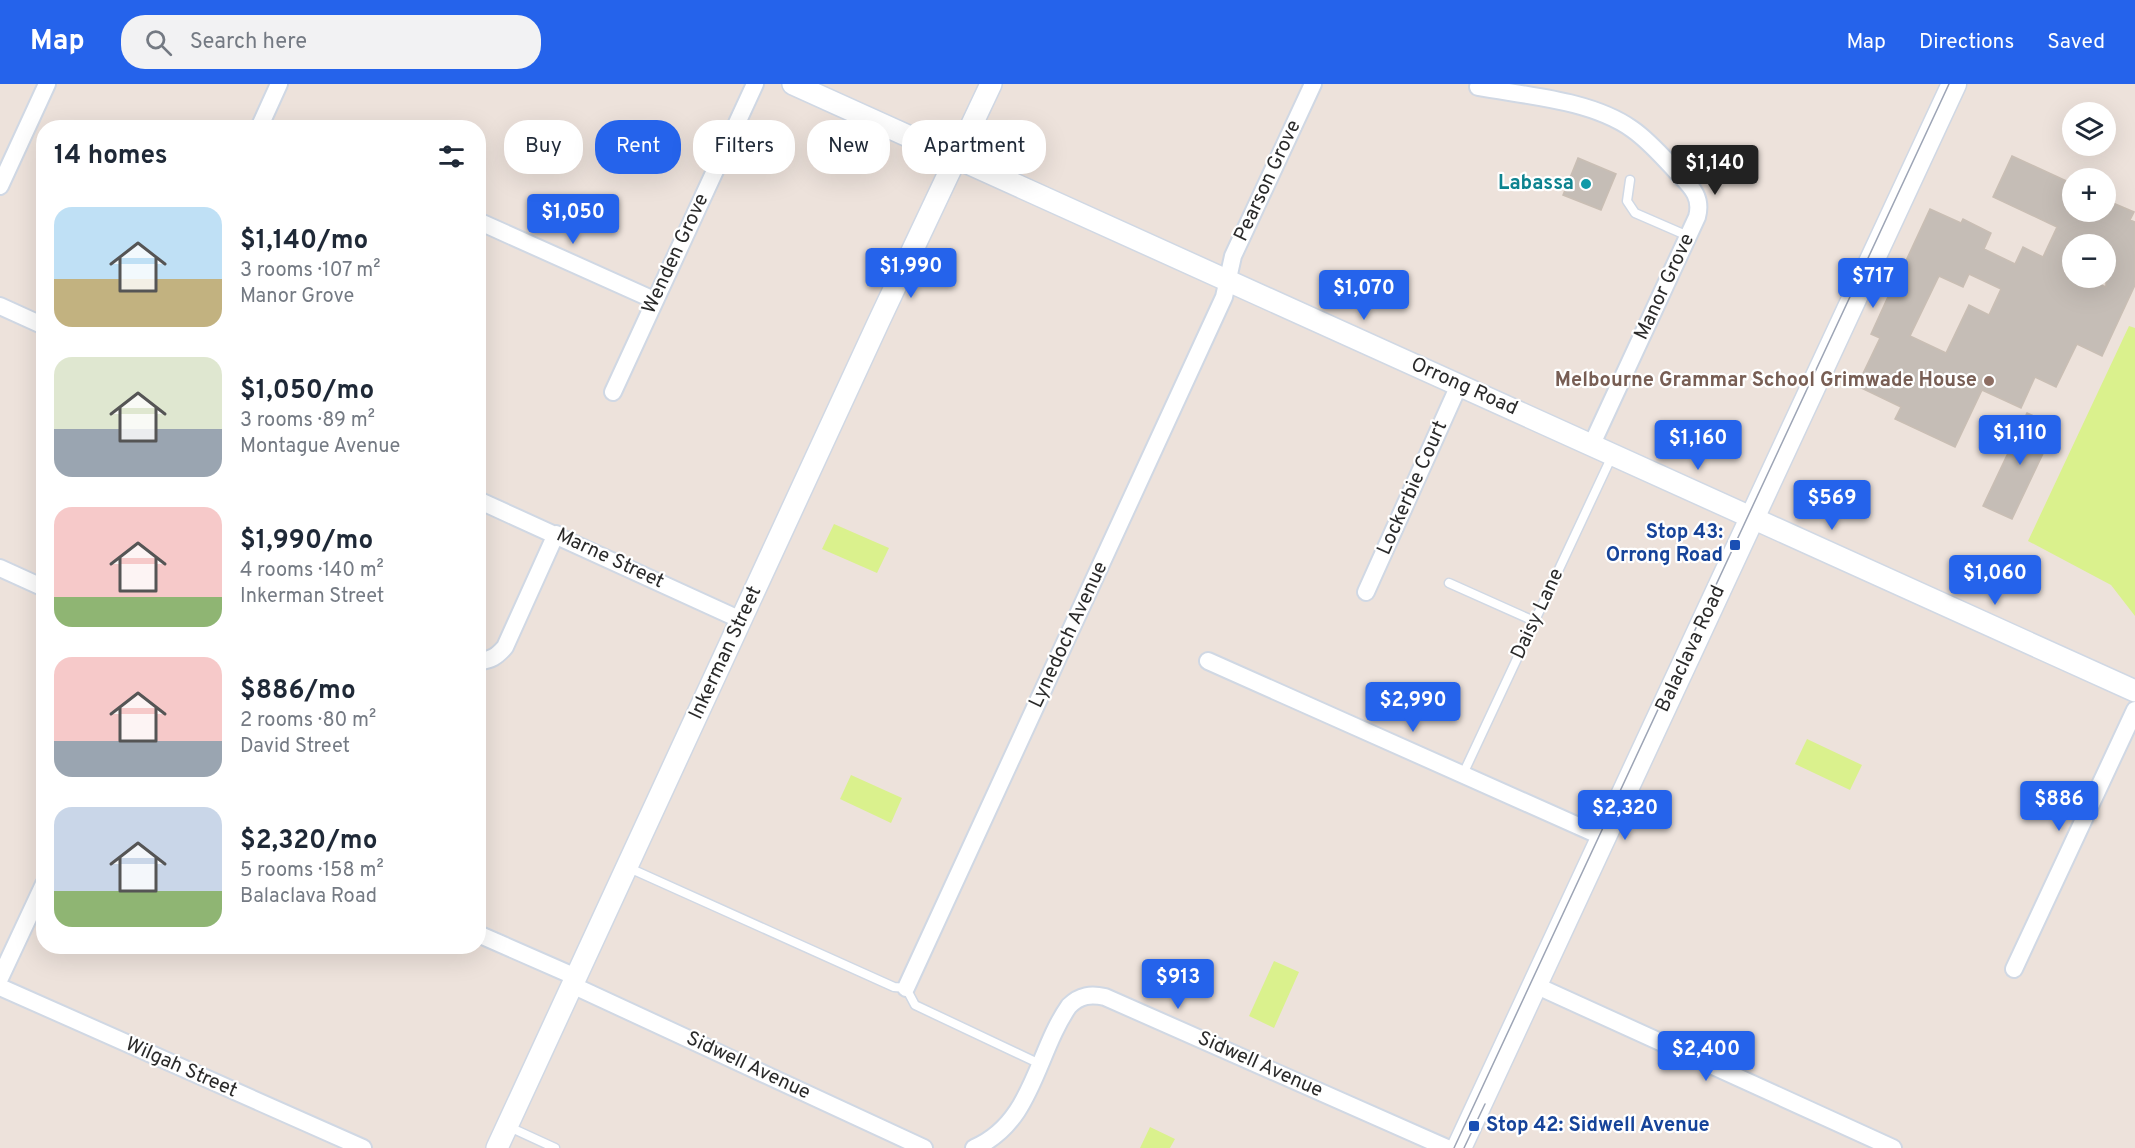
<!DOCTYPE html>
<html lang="en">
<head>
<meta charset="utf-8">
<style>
	body { margin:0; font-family:Overpass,sans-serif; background:#f2f2f3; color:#1f2937; height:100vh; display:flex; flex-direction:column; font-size:22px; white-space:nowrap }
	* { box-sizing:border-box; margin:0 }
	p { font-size:20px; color:#747a83 }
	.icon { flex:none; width:33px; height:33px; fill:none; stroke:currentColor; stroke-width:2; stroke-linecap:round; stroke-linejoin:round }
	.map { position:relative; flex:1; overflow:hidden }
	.side { position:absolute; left:36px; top:36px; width:450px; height:834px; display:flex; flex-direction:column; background:#fff; border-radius:24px; box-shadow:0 6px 24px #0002 }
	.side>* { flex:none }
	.guide { position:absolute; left:504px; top:36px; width:570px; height:54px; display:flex; gap:12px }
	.controls { position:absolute; left:2062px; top:18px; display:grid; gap:12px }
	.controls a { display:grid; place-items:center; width:54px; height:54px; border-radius:50%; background:#fff; box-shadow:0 6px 24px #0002; font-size:30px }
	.price { position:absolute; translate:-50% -51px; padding:0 14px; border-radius:6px; background:#2563eb; color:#fff; font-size:20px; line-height:39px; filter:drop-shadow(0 2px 3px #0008) }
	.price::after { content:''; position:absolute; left:50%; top:36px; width:18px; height:14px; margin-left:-9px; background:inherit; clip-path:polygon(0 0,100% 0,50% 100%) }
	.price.active { background:#222; color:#fff }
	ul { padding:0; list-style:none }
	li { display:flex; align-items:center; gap:18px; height:150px; padding:0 18px }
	li span { display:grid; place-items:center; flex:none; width:168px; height:120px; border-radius:18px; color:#555 }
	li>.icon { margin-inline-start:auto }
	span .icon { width:72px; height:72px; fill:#fffc; stroke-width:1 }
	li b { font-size:26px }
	h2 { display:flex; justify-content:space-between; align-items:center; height:72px; padding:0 18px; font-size:26px }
	.chip { padding:0 21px; border-radius:24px; background:#fff; box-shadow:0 6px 24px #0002; font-size:21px; line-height:54px }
	.chip.active { background:#2563eb; color:#fff }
	header { display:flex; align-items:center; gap:36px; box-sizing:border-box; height:84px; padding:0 30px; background:#2563eb; color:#fff }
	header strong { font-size:28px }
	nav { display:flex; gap:33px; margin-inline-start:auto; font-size:21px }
	.search { width:420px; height:54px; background:#f2f2f3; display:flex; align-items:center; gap:15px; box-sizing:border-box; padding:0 21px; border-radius:24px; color:#747a83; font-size:22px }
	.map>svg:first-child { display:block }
</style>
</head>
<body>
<header>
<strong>Map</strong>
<div class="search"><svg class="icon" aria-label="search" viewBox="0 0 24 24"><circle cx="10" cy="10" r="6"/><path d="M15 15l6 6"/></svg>Search here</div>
<nav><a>Map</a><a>Directions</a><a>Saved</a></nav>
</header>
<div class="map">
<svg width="2135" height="1064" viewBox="0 0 2135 1064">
	<rect width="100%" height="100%" fill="#ede2db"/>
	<path fill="#daf18d" d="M2129,242L2135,244V532L2111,501L2028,457Z
		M834,440L889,464L877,489L822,465Z
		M1807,655L1862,681L1850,706L1795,680Z
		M851,691L902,714L891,739L840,715Z
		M1274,877L1299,888L1274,944L1249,932Z
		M1150,1043L1175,1055L1170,1064H1140Z"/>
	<path fill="#c5bdb6" stroke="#c9beb4" stroke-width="1.5" fill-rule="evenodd" d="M2012,72L2073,100V128H2106V124L2110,126L2113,119L2134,128L2130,136L2135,138V201L2102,272L2077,260L2056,303L2035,293L2021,324L1982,306L1955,363L1895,335L1901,323L1857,302L1880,254L1871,250L1892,204L1889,203L1900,179L1904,181L1930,125L1961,139L1963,135L1991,149L1984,165L2015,180L2023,163L2043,173L2057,143L1993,113ZM2073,160H2106V203L2085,194H2073ZM1969,190L2001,205L1989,231L1969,221L1946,269L1910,252L1939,192L1963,203Z
		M1578,74L1616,90L1601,126L1563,111Z
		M2027,329L2056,342L2012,435L1983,422Z"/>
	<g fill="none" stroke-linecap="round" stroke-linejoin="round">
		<defs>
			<path id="service" d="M1630,96L1627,117L1635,129L1688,152
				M1449,499L1534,537
				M1463,690L1612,372
				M627,783L894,903L906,904L915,921L1040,980
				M507,1042L555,1064"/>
			<path id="minor" d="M1478,3C1527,12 1591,16 1632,45C1648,56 1662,72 1675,86C1689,101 1703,111 1697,133L1592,360
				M259,44L279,0
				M0,102L47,0
				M478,137L654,216
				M0,222L44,242
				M613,308L755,0
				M478,416L741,536
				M0,484L44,504
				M1366,508L1459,301
				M478,576C490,578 498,571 505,563L556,450
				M1208,577L1603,753
				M478,850L576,893
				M2014,885L2135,626
				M0,894L44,800
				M572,901L924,1064
				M1535,901L1893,1064
				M0,903L363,1064
				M906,904L1224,213L1233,172L1313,0
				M974,1064C1033,1039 1036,969 1069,922C1080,911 1091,910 1105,913L1447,1064"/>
			<path id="tertiary" d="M793,0L2135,607
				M497,1064L879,237L991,0"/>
			<path id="secondary" d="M1459,1064L1954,0"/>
		</defs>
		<use href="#service" stroke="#d0d8e4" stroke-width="11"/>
		<use href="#minor" stroke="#d0d8e4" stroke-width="20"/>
		<use href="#tertiary" stroke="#d0d8e4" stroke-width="24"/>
		<use href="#secondary" stroke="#d0d8e4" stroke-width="27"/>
		<use href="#service" stroke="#fff" stroke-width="8"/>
		<use href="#minor" stroke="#fff" stroke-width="16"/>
		<use href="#tertiary" stroke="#fff" stroke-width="21"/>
		<use href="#secondary" stroke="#fff" stroke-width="24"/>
		<path stroke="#9da5b6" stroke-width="1.5" d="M1454,1064L1949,0
			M1464,1064L1485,1020"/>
	</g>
	<circle fill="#0f9aa8" stroke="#fff" stroke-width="2" cx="1586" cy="100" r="6"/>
	<circle fill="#8d6e63" stroke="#fff" stroke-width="2" cx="1989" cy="297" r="6"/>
	<g fill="#1a4fb4" stroke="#fff" stroke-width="2">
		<rect x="1729" y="455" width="12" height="12" rx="3"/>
		<rect x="1468" y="1036" width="12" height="12" rx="3"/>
	</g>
	<g text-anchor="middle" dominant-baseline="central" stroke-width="4.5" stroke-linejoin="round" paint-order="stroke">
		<g font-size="20" fill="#2a2a2a" stroke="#fff">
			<text transform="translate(1268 97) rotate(-65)">Pearson Grove</text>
			<text transform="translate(676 170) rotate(-65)">Wenden Grove</text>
			<text transform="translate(1665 203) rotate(-65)">Manor Grove</text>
			<text transform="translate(1464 303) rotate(24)">Orrong Road</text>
			<text transform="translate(1413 404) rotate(-66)">Lockerbie Court</text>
			<text transform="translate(610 475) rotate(25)">Marne Street</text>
			<text transform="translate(1538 530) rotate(-65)">Daisy Lane</text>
			<text transform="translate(1069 551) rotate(-65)">Lynedoch Avenue</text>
			<text transform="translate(1691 565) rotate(-65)">Balaclava Road</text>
			<text transform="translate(726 569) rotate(-65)">Inkerman Street</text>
			<text transform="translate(1260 981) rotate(24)">Sidwell Avenue</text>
			<text transform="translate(748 982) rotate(25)">Sidwell Avenue</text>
			<text transform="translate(181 984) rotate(24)">Wilgah Street</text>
		</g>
		<g font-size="20" font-weight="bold" fill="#0d838f" stroke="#fff" text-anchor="end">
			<text x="1574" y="100">Labassa</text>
		</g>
		<g font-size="20" font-weight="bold" fill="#785e54" stroke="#fff" text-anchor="end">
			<text x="1977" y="297">Melbourne Grammar School Grimwade House</text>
		</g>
		<g font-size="20" font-weight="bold" fill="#164399" stroke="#fff" text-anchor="end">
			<text x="1723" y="449">Stop 43:<tspan x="1723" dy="23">Orrong Road</tspan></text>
			<text x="1486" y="1042" text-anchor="start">Stop 42: Sidwell Avenue</text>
		</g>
	</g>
</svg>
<div class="controls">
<a><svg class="icon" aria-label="layers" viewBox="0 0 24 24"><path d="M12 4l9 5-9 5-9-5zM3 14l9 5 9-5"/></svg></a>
<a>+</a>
<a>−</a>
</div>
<b class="price active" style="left:1715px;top:112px">$1,140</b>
<b class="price" style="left:573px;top:161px">$1,050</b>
<b class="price" style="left:911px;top:215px">$1,990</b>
<b class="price" style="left:1873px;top:225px">$717</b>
<b class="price" style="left:1364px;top:237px">$1,070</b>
<b class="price" style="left:2020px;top:382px">$1,110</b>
<b class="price" style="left:1698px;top:387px">$1,160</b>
<b class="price" style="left:1832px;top:447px">$569</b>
<b class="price" style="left:1995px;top:522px">$1,060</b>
<b class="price" style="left:1413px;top:649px">$2,990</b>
<b class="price" style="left:2059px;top:748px">$886</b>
<b class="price" style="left:1625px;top:757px">$2,320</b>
<b class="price" style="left:1178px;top:926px">$913</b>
<b class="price" style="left:1706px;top:998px">$2,400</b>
<div class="guide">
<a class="chip">Buy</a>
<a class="chip active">Rent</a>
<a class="chip">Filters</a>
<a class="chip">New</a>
<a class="chip">Apartment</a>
</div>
<section class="side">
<h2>14 homes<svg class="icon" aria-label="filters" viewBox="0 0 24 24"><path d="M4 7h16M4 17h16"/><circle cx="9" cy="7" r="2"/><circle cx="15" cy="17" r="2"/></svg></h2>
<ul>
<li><span style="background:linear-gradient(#bfe0f5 60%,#c2b280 0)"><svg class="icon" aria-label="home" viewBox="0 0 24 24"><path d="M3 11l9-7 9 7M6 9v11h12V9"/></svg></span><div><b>$1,140/mo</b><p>3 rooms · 107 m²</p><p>Manor Grove</p></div></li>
<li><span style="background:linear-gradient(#dfe7d0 60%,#9aa5b1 0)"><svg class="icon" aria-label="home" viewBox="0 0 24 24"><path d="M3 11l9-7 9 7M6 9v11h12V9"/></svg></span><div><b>$1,050/mo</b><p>3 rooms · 89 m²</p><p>Montague Avenue</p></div></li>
<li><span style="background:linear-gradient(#f6c9c9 75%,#8fb573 0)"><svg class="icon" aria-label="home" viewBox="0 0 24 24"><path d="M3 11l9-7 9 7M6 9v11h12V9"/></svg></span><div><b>$1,990/mo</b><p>4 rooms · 140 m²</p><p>Inkerman Street</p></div></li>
<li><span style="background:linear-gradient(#f6c9c9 70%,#9aa5b1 0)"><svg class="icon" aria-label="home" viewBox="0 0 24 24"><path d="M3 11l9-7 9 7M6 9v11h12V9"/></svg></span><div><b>$886/mo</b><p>2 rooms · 80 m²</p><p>David Street</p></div></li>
<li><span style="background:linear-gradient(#c9d6e8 70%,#8fb573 0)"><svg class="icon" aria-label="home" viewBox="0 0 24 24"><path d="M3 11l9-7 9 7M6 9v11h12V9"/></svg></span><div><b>$2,320/mo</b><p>5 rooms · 158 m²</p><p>Balaclava Road</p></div></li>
</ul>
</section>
</div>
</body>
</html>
